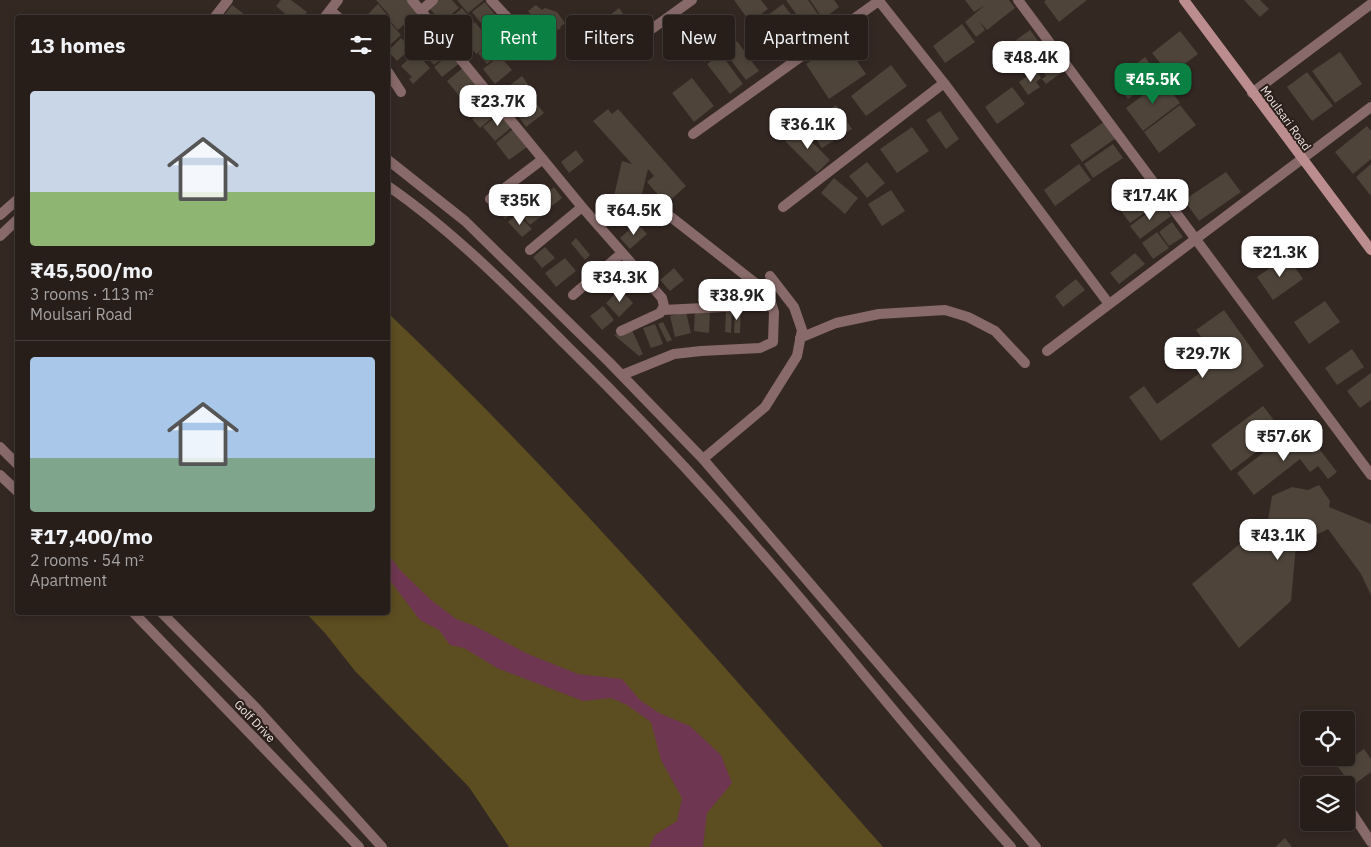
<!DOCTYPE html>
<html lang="en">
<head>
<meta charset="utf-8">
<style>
	body { margin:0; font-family:"IBM Plex Sans",sans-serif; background:#2f2723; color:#f1f3f6; height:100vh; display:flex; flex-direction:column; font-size:19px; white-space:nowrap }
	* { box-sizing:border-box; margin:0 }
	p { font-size:16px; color:#a4a2a2 }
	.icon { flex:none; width:28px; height:28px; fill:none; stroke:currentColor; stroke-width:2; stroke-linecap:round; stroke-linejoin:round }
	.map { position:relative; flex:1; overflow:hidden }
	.drawer { position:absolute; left:15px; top:15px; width:375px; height:600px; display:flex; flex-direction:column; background:#271e1a; border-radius:5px; box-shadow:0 2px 8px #0003,0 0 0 1px #433c39 }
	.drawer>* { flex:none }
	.top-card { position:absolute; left:405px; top:15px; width:475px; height:45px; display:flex; gap:10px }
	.fabs { position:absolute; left:1300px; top:711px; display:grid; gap:10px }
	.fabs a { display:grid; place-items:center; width:55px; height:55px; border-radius:5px; background:#271e1a; box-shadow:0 2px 8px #0003,0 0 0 1px #433c39; font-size:25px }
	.price { position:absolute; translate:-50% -42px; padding:0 11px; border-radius:10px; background:#fff; color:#222; font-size:16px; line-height:32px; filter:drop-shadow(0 1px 2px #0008) }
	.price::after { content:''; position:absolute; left:50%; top:30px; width:15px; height:11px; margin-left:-8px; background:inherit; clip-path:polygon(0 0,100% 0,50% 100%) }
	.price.active { background:#0b8043; color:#fff }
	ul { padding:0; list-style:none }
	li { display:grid; align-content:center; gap:10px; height:265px; padding:0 15px }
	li+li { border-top:1px solid #433c39 }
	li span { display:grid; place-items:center; height:155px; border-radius:5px; color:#555 }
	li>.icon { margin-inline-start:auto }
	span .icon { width:90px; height:90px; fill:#fffc; stroke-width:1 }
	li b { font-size:21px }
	h2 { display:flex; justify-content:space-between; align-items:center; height:60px; padding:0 15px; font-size:21px }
	.chip { padding:0 18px; border-radius:5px; background:#271e1a; box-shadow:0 2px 8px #0003,0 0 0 1px #433c39; font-size:18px; line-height:45px }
	.chip.active { background:#0b8043; color:#fff }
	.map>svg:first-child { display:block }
</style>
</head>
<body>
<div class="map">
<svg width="1371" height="847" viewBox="0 0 1371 847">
	<rect width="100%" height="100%" fill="#342823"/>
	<path fill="#5c4e20" d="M388,313C564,480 722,665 883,847H509L469,787L355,671L325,633L306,613L388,612Z"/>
	<path fill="#6e3650" d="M388,554L400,570L430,599L456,619L475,626L528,654L578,674L622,679L640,700L659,713L690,726L721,755L732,783L707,813L703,847H649L655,835L677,821L682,798L661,760L651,722L627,705L611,698L583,701L497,668L464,648L450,645L439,630L420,620L388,578Z"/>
	<path fill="#4e443a" d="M281,0H291L307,12L303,18H290L276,6Z
		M376,0H409L419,11L398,30L388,19L390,16Z
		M435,0H452L459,8L442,22L428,7Z
		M457,0H484L468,13Z
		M734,0H761L768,9L750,22Z
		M786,0H808L824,23L810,33Z
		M810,0H834L839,7L823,19Z
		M965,0H1009L1015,8L987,30L979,21L985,30L976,37L965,22L985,5L974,12Z
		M1046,0H1087L1059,22L1044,2Z
		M1244,0H1260L1269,9L1260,17Z
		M485,2L497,17L484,27L472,12Z
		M378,4L388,16L387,18H364Z
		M783,4L808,37L789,51L764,18Z
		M232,5L249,18H222Z
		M536,5L542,10L545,8L557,12L565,23L560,27L561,28L547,37L528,11Z
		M462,8L474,22L459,34L448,20Z
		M619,8L632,26L611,42L597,25Z
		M499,17L512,34L498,45L485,28Z
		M692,18L718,51L704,62L678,30Z
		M388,20L401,35L389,46L388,45Z
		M475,22L491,42L476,54L461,34Z
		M424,23L434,35L423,45L412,33Z
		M962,24L975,42L945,63L933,46Z
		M1030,30L1039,42L1014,60L1005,48Z
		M1180,31L1198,54L1170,75L1152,53Z
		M438,36L451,51L434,65L421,51Z
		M401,38L411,48L397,61L388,51Z
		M843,40L866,74L829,99L806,64Z
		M737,41L759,71L746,80L724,51Z
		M491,43L500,53L487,64L478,53Z
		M416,52L430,68L413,84L409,79L412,77L401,66Z
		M452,52L461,62L442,77L434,67Z
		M1340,52L1362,84L1335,103L1312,71Z
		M721,54L743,84L730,94L707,64Z
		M500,56L512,70L495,84L483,69Z
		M1145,57L1159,76L1128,99L1114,80Z
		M1052,60L1061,73L1046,84L1042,79L1046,76L1040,68Z
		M891,65L907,86L866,116L851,96Z
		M464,67L478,84L461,98L447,81Z
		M1036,70L1041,78L1036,82L1040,87L1028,95L1019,82Z
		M1307,72L1333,106L1312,121L1287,87Z
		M522,76L529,86L508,102L500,93Z
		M692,78L714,106L694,122L672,93Z
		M1163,80L1180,103L1143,131L1126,108Z
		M1012,87L1025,104L997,124L985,107Z
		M535,102L544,113L526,127L518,116Z
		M491,103L499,112L480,128L472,119Z
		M836,105L852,129L822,148L806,124Z
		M1180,105L1196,125L1159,153L1144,132Z
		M608,109L612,114L618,109L686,186L666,204L647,182L654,176L648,169L640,202L614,196L622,161L632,164L593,121Z
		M940,111L959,139L946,149L926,120Z
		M501,113L512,127L495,141L483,127Z
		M1104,122L1116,138L1082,162L1070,145Z
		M1367,126L1371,131V159L1353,174L1335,152Z
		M912,127L929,151L897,173L880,149Z
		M798,128L830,160L817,173L785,141Z
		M513,129L527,147L509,160L496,143Z
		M1113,144L1123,158L1093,178L1084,164Z
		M576,150L584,161L569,173L561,162Z
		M867,162L885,183L867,198L849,176Z
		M1079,164L1091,180L1055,206L1044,190Z
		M1371,164V196L1356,177Z
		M1226,172L1241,192L1199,221L1184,200Z
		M834,178L858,198L845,214L821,193Z
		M514,184L528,199L505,219L491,203Z
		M554,187L562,198L552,206L544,195Z
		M891,190L905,211L882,226L868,204Z
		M1149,191L1158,203L1130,223L1121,211Z
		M531,202L543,215L530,225L519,212Z
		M1161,203L1171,216L1140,239L1130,226Z
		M517,214L532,229L522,237L508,222Z
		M1172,222L1183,237L1169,246L1159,232Z
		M637,223L647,234L630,249L620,238Z
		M1157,232L1169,248L1153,259L1142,243Z
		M576,238L590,255L585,260L571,243Z
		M545,247L555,258L542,268L533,257Z
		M1135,253L1145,264L1119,284L1110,273Z
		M1287,256L1303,279L1273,300L1257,277Z
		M565,258L576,271L556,287L545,273Z
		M615,262L629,278L618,287L604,272Z
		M674,268L684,280L670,291L660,280Z
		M1076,279L1085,290L1063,307L1055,296Z
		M620,289L633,303L619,317L606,303Z
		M1325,301L1340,322L1309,344L1294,322Z
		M603,306L614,320L602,330L590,316Z
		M695,309L710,310L709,333L694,331Z
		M735,309L741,310L740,333H734Z
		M726,310H732L731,333L725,332Z
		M1224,310L1264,366L1161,441L1129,397L1144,386L1157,404L1218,360L1196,330Z
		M686,312L691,333L675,337L670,316Z
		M663,322L672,340L667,342L658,324Z
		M655,324L663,344L651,348L643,328Z
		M632,330L643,354L639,356L614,335Z
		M1352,349L1364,367L1337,385L1325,368Z
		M1371,373V400L1360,408L1347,391Z
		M1263,406L1283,432L1231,471L1211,445Z
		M1307,433L1337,472L1328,479L1318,466L1310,472L1300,459L1254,495L1237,473L1285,436L1292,445Z
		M1319,485L1330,501L1329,507L1371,524V595L1361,574L1328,529L1296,545L1291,601L1239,648L1192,584L1268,520L1272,496L1292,487L1308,490Z
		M1364,749L1371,759V772L1352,786L1338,767Z
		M1285,838L1292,847H1275Z"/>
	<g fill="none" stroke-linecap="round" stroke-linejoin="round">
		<path stroke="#886a6a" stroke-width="10" d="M412,0L582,207L662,298L664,306L660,313L621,331
			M491,0L523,34
			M1018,0L1371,475
			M879,1L944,83L1109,304
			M330,10L339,18
			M422,10L433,0
			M214,18L228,0
			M324,18L338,0
			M617,54L692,0
			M388,72L401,92
			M1252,93L1371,4
			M693,134L880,0
			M388,160L465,221L609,362L703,459L1036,847
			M388,186C453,231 509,288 565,344C629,407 691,472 750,540C839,641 921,748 1011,847
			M490,199L543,159
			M783,207L944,83
			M0,215L18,199
			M0,236L18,219
			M530,250L582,207
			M573,295L622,253
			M663,310L744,306
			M800,338L836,323L879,314L945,310L968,317L995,331L1025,363
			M1047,351L1371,107
			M622,375L674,354L701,351L760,348L773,342L774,312L768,293L671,217
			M0,447L18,465
			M703,459L765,407L797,356L802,330L794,307L770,276
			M0,475L18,492
			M133,612L359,847
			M161,612L258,710L382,847
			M1346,804L1371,842"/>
		<path stroke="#bc8d8e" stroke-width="10" d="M1184,0L1371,250"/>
	</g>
	<g text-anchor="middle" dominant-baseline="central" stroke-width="4" stroke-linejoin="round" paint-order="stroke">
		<g font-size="12" fill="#ece3e0" stroke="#2a1e19">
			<text transform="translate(1286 118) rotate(54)">Moulsari Road</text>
			<text transform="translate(255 721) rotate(46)">Golf Drive</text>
		</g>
	</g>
</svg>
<div class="fabs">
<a><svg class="icon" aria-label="locate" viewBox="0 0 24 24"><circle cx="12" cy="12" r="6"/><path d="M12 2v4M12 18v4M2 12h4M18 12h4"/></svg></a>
<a><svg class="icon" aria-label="layers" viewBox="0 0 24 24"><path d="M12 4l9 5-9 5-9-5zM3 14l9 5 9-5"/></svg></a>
</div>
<b class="price" style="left:1031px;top:83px">₹48.4K</b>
<b class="price active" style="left:1153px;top:105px">₹45.5K</b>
<b class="price" style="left:498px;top:127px">₹23.7K</b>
<b class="price" style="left:808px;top:150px">₹36.1K</b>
<b class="price" style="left:1150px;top:221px">₹17.4K</b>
<b class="price" style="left:520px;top:226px">₹35K</b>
<b class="price" style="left:634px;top:236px">₹64.5K</b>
<b class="price" style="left:1280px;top:278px">₹21.3K</b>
<b class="price" style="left:620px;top:303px">₹34.3K</b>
<b class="price" style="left:737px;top:321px">₹38.9K</b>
<b class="price" style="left:1203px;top:379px">₹29.7K</b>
<b class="price" style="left:1284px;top:462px">₹57.6K</b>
<b class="price" style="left:1278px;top:561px">₹43.1K</b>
<div class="top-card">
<a class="chip">Buy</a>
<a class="chip active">Rent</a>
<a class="chip">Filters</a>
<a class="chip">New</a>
<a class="chip">Apartment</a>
</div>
<section class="drawer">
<h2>13 homes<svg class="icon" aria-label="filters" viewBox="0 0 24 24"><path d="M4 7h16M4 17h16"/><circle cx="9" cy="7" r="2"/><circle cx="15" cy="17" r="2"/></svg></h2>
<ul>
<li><span style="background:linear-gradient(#c9d6e8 65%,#8fb573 0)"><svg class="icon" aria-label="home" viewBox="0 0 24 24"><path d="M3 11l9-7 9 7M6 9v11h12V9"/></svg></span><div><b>₹45,500/mo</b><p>3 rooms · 113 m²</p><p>Moulsari Road</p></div></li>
<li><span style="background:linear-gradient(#a9c7e8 65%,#7fa58c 0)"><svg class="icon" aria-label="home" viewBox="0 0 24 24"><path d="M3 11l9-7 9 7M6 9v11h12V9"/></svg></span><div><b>₹17,400/mo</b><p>2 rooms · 54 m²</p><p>Apartment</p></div></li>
</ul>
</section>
</div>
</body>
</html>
